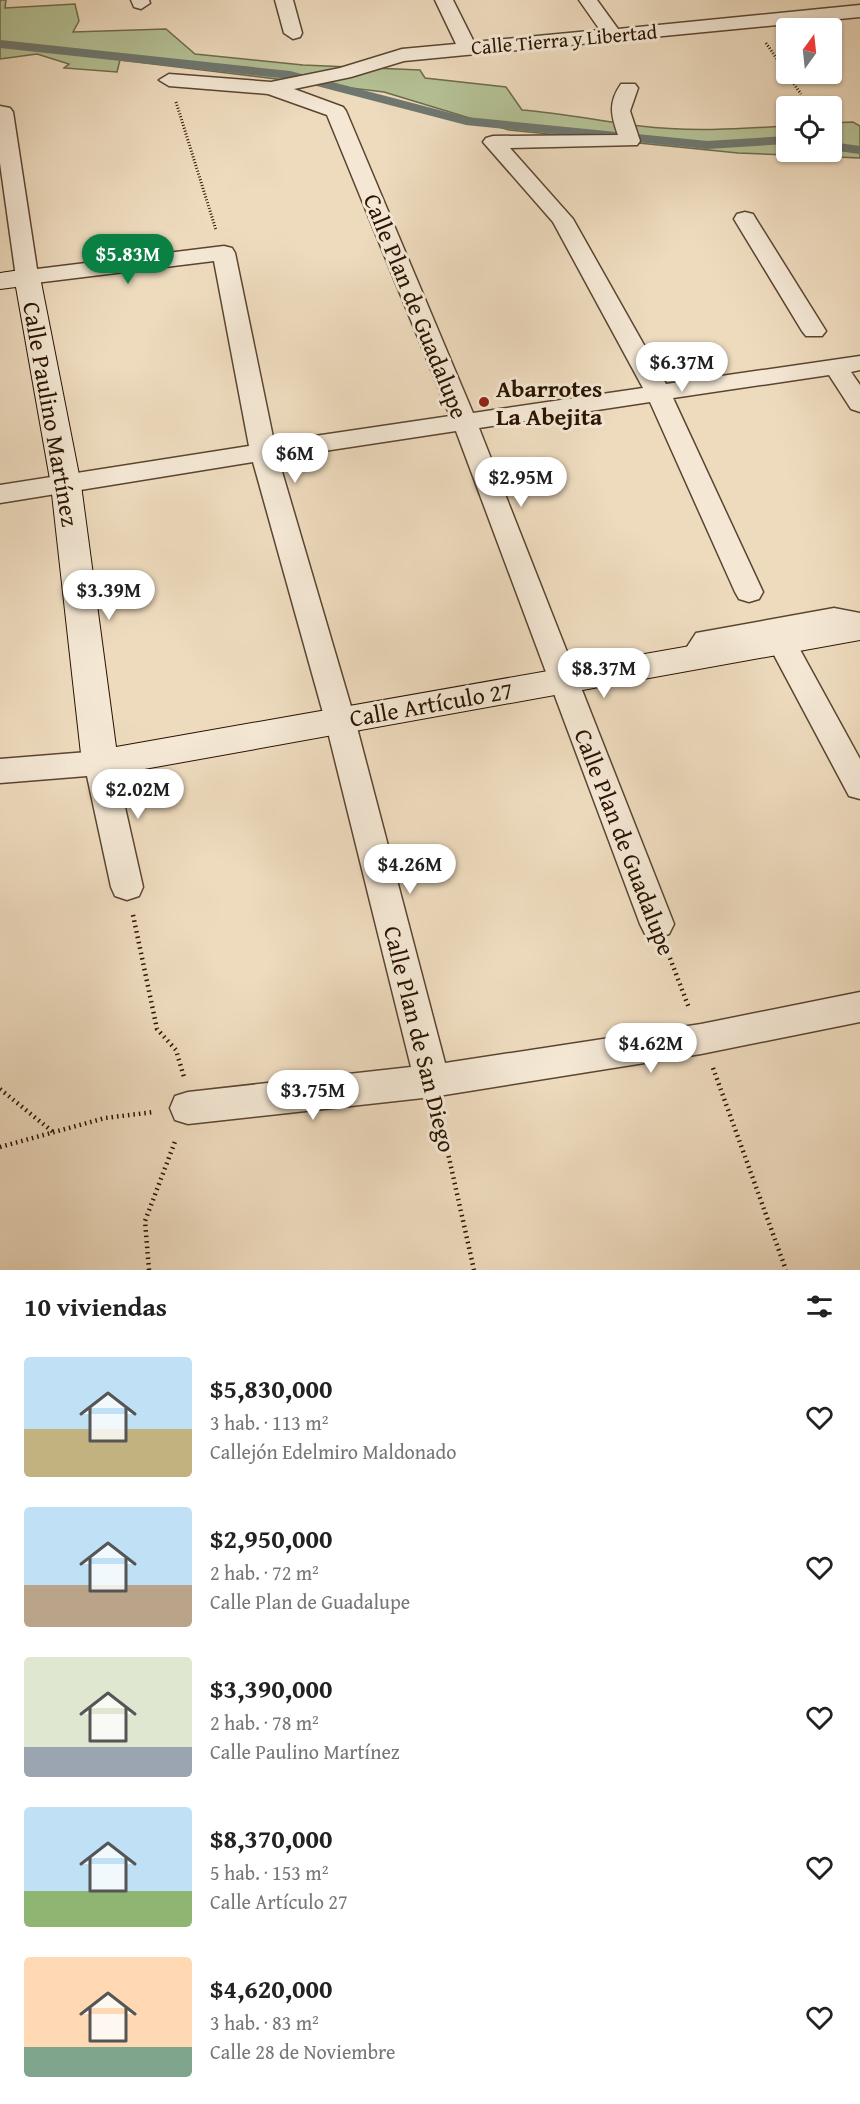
<!DOCTYPE html>
<html lang="es">
<head>
<meta charset="utf-8">
<style>
	body { margin:0; font-family:"Gentium Book Plus",serif; background:#f6f6f6; color:#222; height:100vh; display:flex; flex-direction:column; font-size:22px; white-space:nowrap }
	* { box-sizing:border-box; margin:0 }
	p { font-size:20px; color:#767676 }
	.icon { flex:none; width:33px; height:33px; fill:none; stroke:currentColor; stroke-width:2; stroke-linecap:round; stroke-linejoin:round }
	.map { position:relative; height:1270px; overflow:hidden }
	.details { display:flex; flex-direction:column; background:#fff; flex:1 }
	.details>* { flex:none }
	.needle { width:39px; rotate:15deg }
	.tools { position:absolute; left:776px; top:18px; display:grid; gap:12px }
	.tools a { display:grid; place-items:center; width:66px; height:66px; border-radius:6px; background:#fff; box-shadow:0 2px 4px #0004; font-size:30px }
	.price { position:absolute; translate:-50% -51px; padding:0 14px; border-radius:21px; background:#fff; color:#222; font-size:20px; line-height:39px; filter:drop-shadow(0 2px 3px #0008) }
	.price::after { content:''; position:absolute; left:50%; top:36px; width:18px; height:14px; margin-left:-9px; background:inherit; clip-path:polygon(0 0,100% 0,50% 100%) }
	.price.selected { background:#0b8043; color:#fff }
	ul { padding:0; list-style:none }
	li { display:flex; align-items:center; gap:18px; height:150px; padding:0 24px }
	li span { display:grid; place-items:center; flex:none; width:168px; height:120px; border-radius:6px; color:#555 }
	li>.icon { margin-inline-start:auto }
	span .icon { width:72px; height:72px; fill:#fffc; stroke-width:1 }
	li b { font-size:26px }
	h2 { display:flex; justify-content:space-between; align-items:center; height:72px; padding:0 24px; font-size:26px }
	.map>svg:first-child { display:block }
</style>
</head>
<body>
<div class="map">
<svg width="860" height="1270" viewBox="0 0 860 1270">
	<rect width="100%" height="100%" fill="#eedbbe"/>
	<filter id="stains"><feTurbulence type="fractalNoise" baseFrequency=".00333" numOctaves="4"/><feColorMatrix values="0 0 0 0 .2 0 0 0 0 .09 0 0 0 0 .02 0 0 0 .5 -.17"/></filter>
	<radialGradient id="worn" r=".72"><stop offset=".6" stop-color="#630" stop-opacity="0"/><stop offset="1" stop-color="#630" stop-opacity=".3"/></radialGradient>
	<path fill="#b4c195" stroke="#6f6a4a" stroke-width="1.5" d="M0,0H6L5,8L75,4L79,21L73,32L166,29L195,54L303,65L420,70L425,78L506,87L522,110C561,113 600,121 640,126C689,132 737,129 786,126V152H831V123L853,122L860,126V158L738,153L509,130L384,92L120,60L117,72L64,68L69,64L37,54L0,59Z"/>
	<g fill="none" stroke-linecap="round" stroke-linejoin="round">
		<path stroke="#6e7770" stroke-width="8" d="M0,44L290,75L466,121L707,145L786,140
			M831,146L860,150"/>
		<defs>
			<path id="street" d="M131,0H149L150,3L141,9L134,7Z
				M275,0H293L302,33L300,37L293,39L284,33Z
				M435,0H453L474,42L600,30L579,0H597L618,29L860,5V17L404,61L351,77L294,89L343,107L346,111L473,413L643,388L553,222L483,142L486,138L493,136L618,135C611,115 608,103 621,84H635L638,88L630,111L640,141L637,145L510,148L573,219L666,384L860,356V370L851,372L860,385V412L851,409L829,375L673,398L763,592L759,599L749,602L739,599L735,592L650,402L479,428L674,924L669,934L657,938L645,934L640,924L456,431L278,458L355,720L445,1063L701,1024L860,992V1022L701,1054L432,1097L188,1124L175,1120L170,1108L175,1096L188,1092L411,1067L325,720L253,462L0,503V485L249,446L214,261L27,284L19,282L16,277L0,163V106L10,108L13,112L37,269L224,246L232,248L235,253L274,442L450,416L327,115L268,94L169,86L159,80L169,74L271,82L340,68L402,49L456,44Z
				M745,212L753,214L756,219L826,331L822,336H806L802,331L734,219L737,214Z
				M834,608L860,613V633L834,628L792,635L860,759V799L849,796L766,640L715,649C706,662 701,668 685,663L681,656L696,633Z
				M100,751L111,755L115,763L143,887L139,896L127,900L115,896L111,887L87,776L0,783V759Z"/>
			<path id="secondary" d="M27,269L36,271L40,277L81,485L116,747L860,616V640L100,777L87,773L82,763L51,485L16,287L0,289V273Z"/>
		</defs>
		<use href="#street" stroke="#5b4530" stroke-width="3"/>
		<use href="#secondary" stroke="#2a1300" stroke-width="2"/>
		<path stroke="#2a1300" stroke-width="3" stroke-dasharray="1 2" stroke-linecap="butt" d="M766,43L786,72
			M787,74L801,94
			M176,102L216,230"/>
		<path stroke="#2a1300" stroke-width="4.5" stroke-dasharray="1.5 4" stroke-linecap="butt" d="M133,915L157,1029L176,1050L184,1077
			M668,953L689,1008
			M713,1068L786,1270
			M0,1089L53,1132
			M439,1113L474,1270
			M0,1147L105,1118L154,1112
			M149,1270L145,1221L176,1139"/>
		<use href="#street" fill="#f4e8d5" fill-rule="evenodd"/>
		<use href="#secondary" fill="#f4e8d5" fill-rule="evenodd"/>
	</g>
	<circle fill="#8f2418" stroke="#f4e8d5" stroke-width="2" cx="484" cy="402" r="6"/>
	<g text-anchor="middle" dominant-baseline="central" stroke-width="6" stroke-linejoin="round" paint-order="stroke">
		<g font-size="20" fill="#2a1300" stroke="#f4e8d5">
			<text transform="translate(564 39) rotate(-5)">Calle Tierra y Libertad</text>
		</g>
		<g font-size="24" fill="#2a1300" stroke="#f4e8d5">
			<text transform="translate(416 306) rotate(68)">Calle Plan de Guadalupe</text>
			<text transform="translate(51 414) rotate(80)">Calle Paulino Martínez</text>
			<text transform="translate(431 704) rotate(-10)">Calle Artículo 27</text>
			<text transform="translate(625 842) rotate(69)">Calle Plan de Guadalupe</text>
			<text transform="translate(420 1039) rotate(76)">Calle Plan de San Diego</text>
		</g>
		<g font-size="24" font-weight="bold" fill="#2a1300" stroke="#f4e8d5" text-anchor="start">
			<text x="496" y="388">Abarrotes<tspan x="496" dy="28">La Abejita</tspan></text>
		</g>
	</g>
	<rect width="100%" height="100%" filter="url(#stains)"/>
	<rect width="100%" height="100%" fill="url(#worn)"/>
</svg>
<div class="tools">
<a><svg class="needle" viewBox="-14 -14 28 28"><path d="M0-13l5 13h-10z" fill="#e53935"/><path d="M0 13l5-13h-10z" fill="#767676"/></svg></a>
<a><svg class="icon" aria-label="locate" viewBox="0 0 24 24"><circle cx="12" cy="12" r="6"/><path d="M12 2v4M12 18v4M2 12h4M18 12h4"/></svg></a>
</div>
<b class="price selected" style="left:128px;top:285px">$5.83M</b>
<b class="price" style="left:682px;top:393px">$6.37M</b>
<b class="price" style="left:295px;top:484px">$6M</b>
<b class="price" style="left:521px;top:508px">$2.95M</b>
<b class="price" style="left:109px;top:621px">$3.39M</b>
<b class="price" style="left:604px;top:699px">$8.37M</b>
<b class="price" style="left:138px;top:820px">$2.02M</b>
<b class="price" style="left:410px;top:895px">$4.26M</b>
<b class="price" style="left:651px;top:1074px">$4.62M</b>
<b class="price" style="left:313px;top:1121px">$3.75M</b>
</div>
<section class="details">
<h2>10 viviendas<svg class="icon" aria-label="filters" viewBox="0 0 24 24"><path d="M4 7h16M4 17h16"/><circle cx="9" cy="7" r="2"/><circle cx="15" cy="17" r="2"/></svg></h2>
<ul>
<li><span style="background:linear-gradient(#bfe0f5 60%,#c2b280 0)"><svg class="icon" aria-label="home" viewBox="0 0 24 24"><path d="M3 11l9-7 9 7M6 9v11h12V9"/></svg></span><div><b>$5,830,000</b><p>3 hab. · 113 m²</p><p>Callejón Edelmiro Maldonado</p></div><svg class="icon" aria-label="heart" viewBox="0 0 24 24"><path d="M12 20l-8-8c-3-5 5-10 8-4 3-6 11-1 8 4z"/></svg></li>
<li><span style="background:linear-gradient(#bfe0f5 65%,#b9a48a 0)"><svg class="icon" aria-label="home" viewBox="0 0 24 24"><path d="M3 11l9-7 9 7M6 9v11h12V9"/></svg></span><div><b>$2,950,000</b><p>2 hab. · 72 m²</p><p>Calle Plan de Guadalupe</p></div><svg class="icon" aria-label="heart" viewBox="0 0 24 24"><path d="M12 20l-8-8c-3-5 5-10 8-4 3-6 11-1 8 4z"/></svg></li>
<li><span style="background:linear-gradient(#dfe7d0 75%,#9aa5b1 0)"><svg class="icon" aria-label="home" viewBox="0 0 24 24"><path d="M3 11l9-7 9 7M6 9v11h12V9"/></svg></span><div><b>$3,390,000</b><p>2 hab. · 78 m²</p><p>Calle Paulino Martínez</p></div><svg class="icon" aria-label="heart" viewBox="0 0 24 24"><path d="M12 20l-8-8c-3-5 5-10 8-4 3-6 11-1 8 4z"/></svg></li>
<li><span style="background:linear-gradient(#bfe0f5 70%,#8fb573 0)"><svg class="icon" aria-label="home" viewBox="0 0 24 24"><path d="M3 11l9-7 9 7M6 9v11h12V9"/></svg></span><div><b>$8,370,000</b><p>5 hab. · 153 m²</p><p>Calle Artículo 27</p></div><svg class="icon" aria-label="heart" viewBox="0 0 24 24"><path d="M12 20l-8-8c-3-5 5-10 8-4 3-6 11-1 8 4z"/></svg></li>
<li><span style="background:linear-gradient(#ffd9b3 75%,#7fa58c 0)"><svg class="icon" aria-label="home" viewBox="0 0 24 24"><path d="M3 11l9-7 9 7M6 9v11h12V9"/></svg></span><div><b>$4,620,000</b><p>3 hab. · 83 m²</p><p>Calle 28 de Noviembre</p></div><svg class="icon" aria-label="heart" viewBox="0 0 24 24"><path d="M12 20l-8-8c-3-5 5-10 8-4 3-6 11-1 8 4z"/></svg></li>
</ul>
</section>
</body>
</html>
